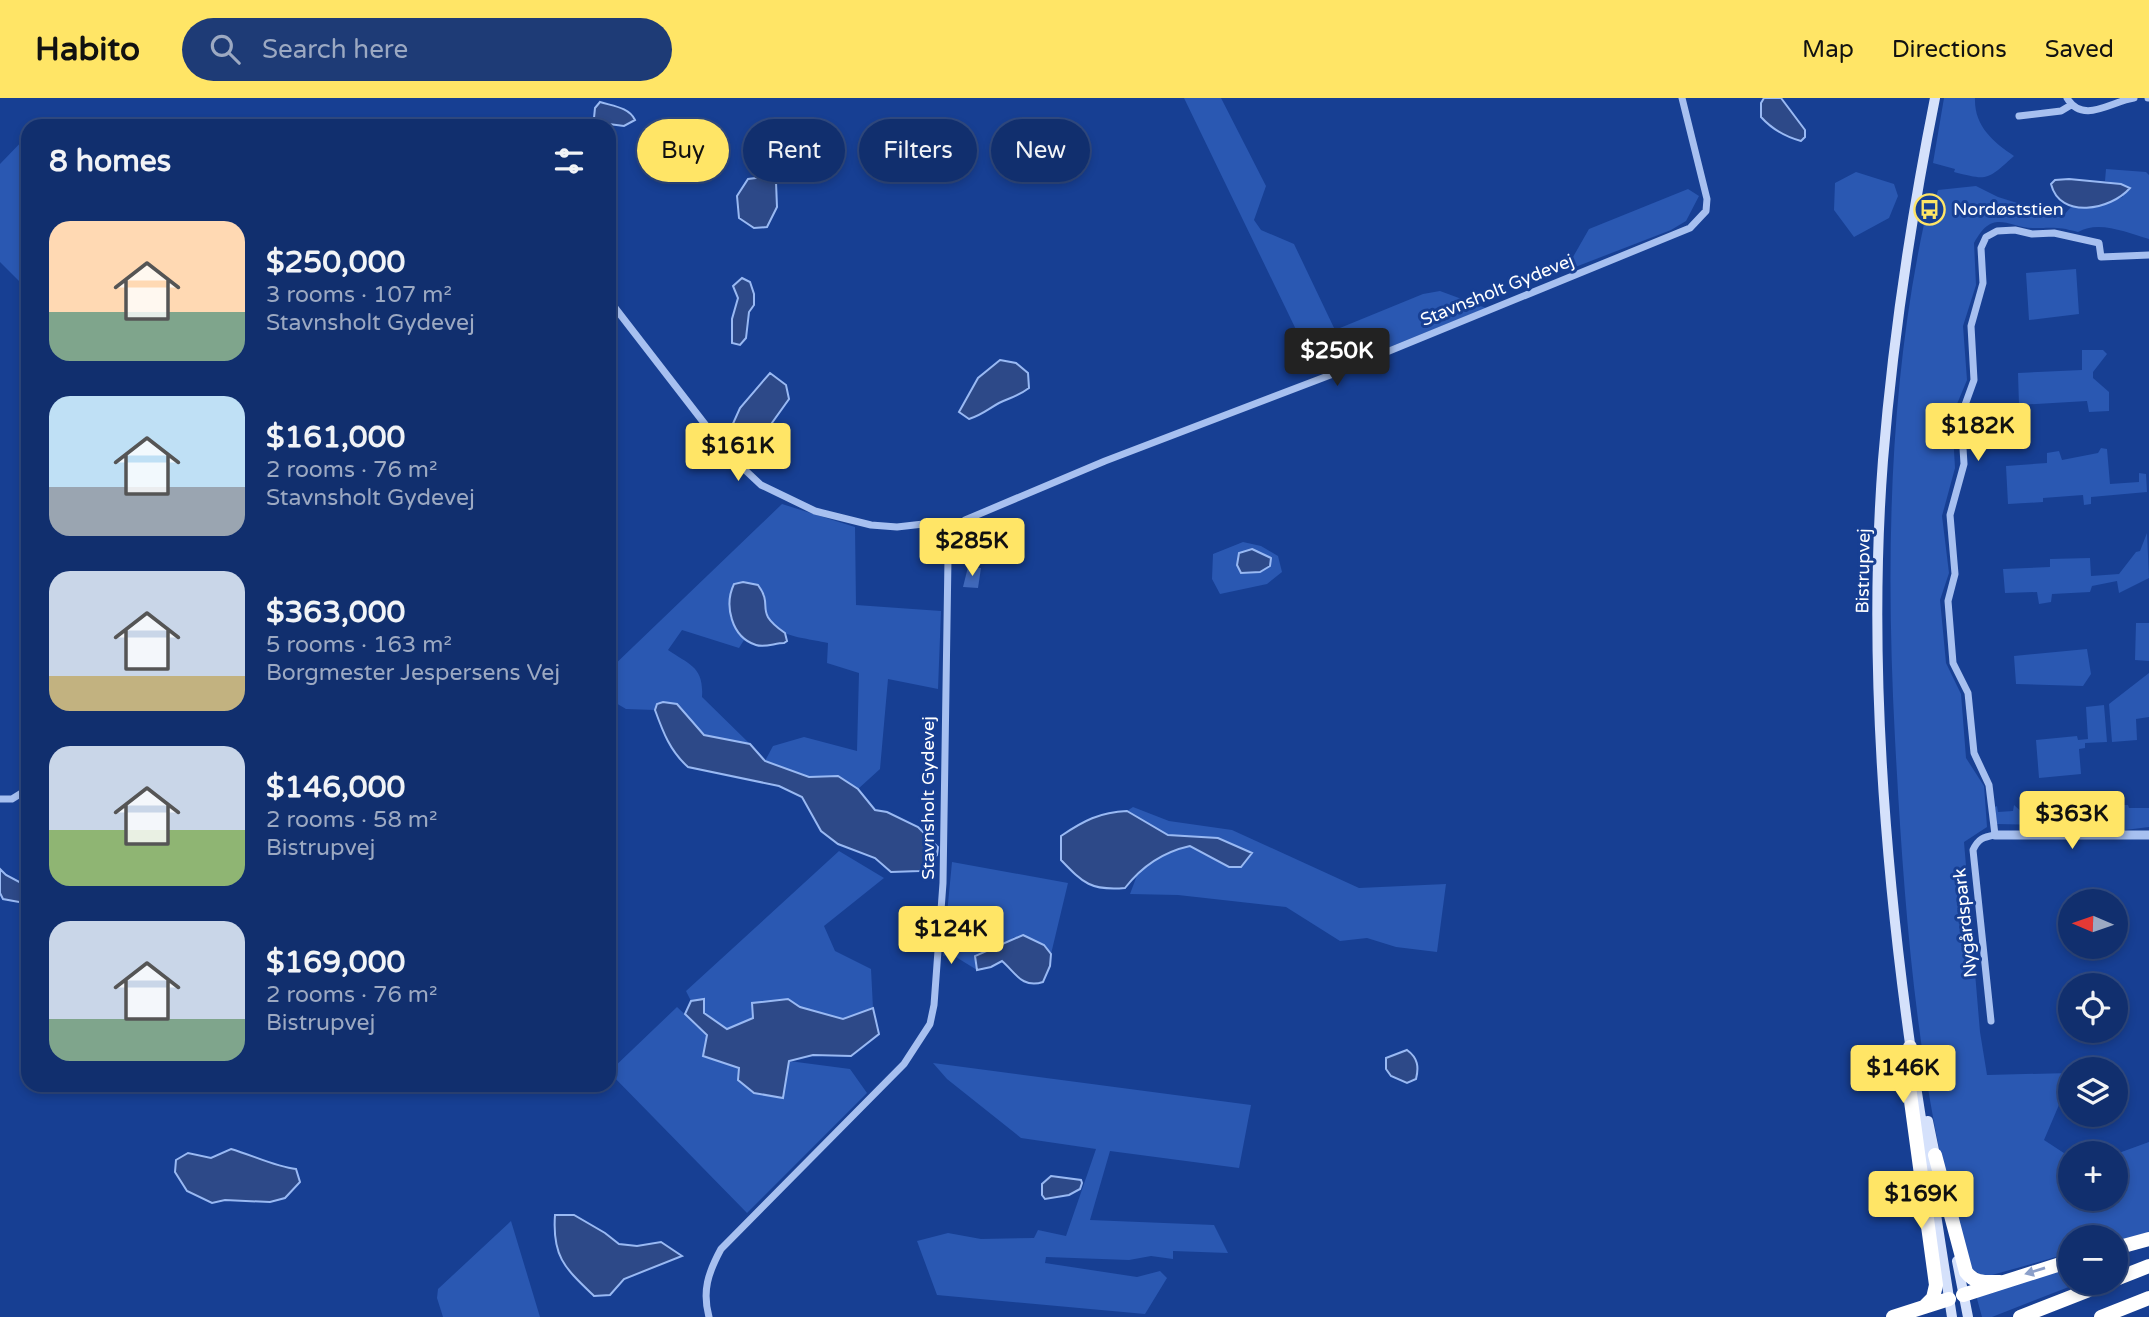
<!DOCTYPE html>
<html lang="en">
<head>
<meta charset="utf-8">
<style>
	body { margin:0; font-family:"Varela Round",sans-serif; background:#1e3b76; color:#f1f3f6; height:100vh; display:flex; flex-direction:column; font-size:26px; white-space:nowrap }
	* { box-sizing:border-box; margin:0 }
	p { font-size:23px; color:#9ca9c2 }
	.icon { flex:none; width:38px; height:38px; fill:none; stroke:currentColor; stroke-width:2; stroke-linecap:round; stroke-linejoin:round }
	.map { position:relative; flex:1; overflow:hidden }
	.details { position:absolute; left:21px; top:21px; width:595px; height:973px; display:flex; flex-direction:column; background:#112f6e; border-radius:21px; box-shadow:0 4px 10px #0003,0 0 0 2px #304a81 }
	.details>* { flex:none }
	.top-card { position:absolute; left:637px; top:21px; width:665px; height:63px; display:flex; gap:14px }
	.needle { width:46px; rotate:272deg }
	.controls { position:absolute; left:2058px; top:791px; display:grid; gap:14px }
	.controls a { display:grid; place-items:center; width:70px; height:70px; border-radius:50%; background:#112f6e; box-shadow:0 4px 10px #0003,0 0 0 2px #304a81; font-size:35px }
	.price { position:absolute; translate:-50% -60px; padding:0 16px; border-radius:7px; background:#ffe566; color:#111; font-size:23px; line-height:46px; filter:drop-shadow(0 2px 4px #0008) }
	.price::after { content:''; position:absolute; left:50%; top:42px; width:21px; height:16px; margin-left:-10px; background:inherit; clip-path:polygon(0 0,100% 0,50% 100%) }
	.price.current { background:#222; color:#fff }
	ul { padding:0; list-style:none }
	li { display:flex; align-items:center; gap:21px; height:175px; padding:0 28px }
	li span { display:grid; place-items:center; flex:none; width:196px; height:140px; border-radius:21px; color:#555 }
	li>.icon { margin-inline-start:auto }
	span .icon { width:84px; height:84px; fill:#fffc; stroke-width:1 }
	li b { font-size:30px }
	h2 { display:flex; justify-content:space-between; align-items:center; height:84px; padding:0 28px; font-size:30px }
	.tag { padding:0 24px; border-radius:32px; background:#112f6e; box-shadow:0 4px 10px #0003,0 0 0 2px #304a81; font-size:24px; line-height:63px }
	.tag.current { background:#ffe566; color:#111 }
	header { display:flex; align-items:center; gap:42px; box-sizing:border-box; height:98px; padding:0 35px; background:#ffe566; color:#111 }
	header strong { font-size:33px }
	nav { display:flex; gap:38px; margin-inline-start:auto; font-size:24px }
	.search { width:490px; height:63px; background:#1e3b76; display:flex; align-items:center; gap:18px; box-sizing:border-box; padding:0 24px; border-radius:38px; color:#9ca9c2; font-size:26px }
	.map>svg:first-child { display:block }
</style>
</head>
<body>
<header>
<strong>Habito</strong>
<div class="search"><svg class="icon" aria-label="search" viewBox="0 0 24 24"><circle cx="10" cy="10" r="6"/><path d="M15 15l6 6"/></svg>Search here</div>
<nav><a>Map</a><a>Directions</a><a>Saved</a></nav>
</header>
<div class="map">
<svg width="2149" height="1219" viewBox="0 0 2149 1219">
	<rect width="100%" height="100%" fill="#173f93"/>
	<path fill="#2a58b2" d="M1184,0H1221L1266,88L1254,122L1261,132L1294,146L1335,232L1423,196L1440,193L1486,210L1355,263L1317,275Z
		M1944,0H1975C1974,28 1993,44 2014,58C1987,82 1989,83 1954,74L1955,71L1933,65Z
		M28,37V192L0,164V66Z
		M2106,71L2146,74L2149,77V141C2127,135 2099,122 2078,134C2056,128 2054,130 2033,130C2006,129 1993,110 1974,145L1976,187L1963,228L1967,282L1952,318L1955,370L1942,418L1949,475L1940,502L1946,565L1961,596L1966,660L1984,688L1987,729L1964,744L1980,934L1987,977L2070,975V981L2044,1042L2070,1059V1101H2116V1056L2149,1044V1134L2116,1143V1139H2070V1155L1985,1179L1968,1169C1957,1123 1944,1077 1935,1030C1911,902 1902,771 1895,641C1886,469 1888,295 1924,126L1930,119L1938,92L1976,88L1998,99L2062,119L2071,109H2089L2123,99L2121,86L2105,83Z
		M1856,74L1894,86L1898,98L1889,120L1854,139L1834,112L1835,85Z
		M1688,91L1699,98L1686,123L1671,132L1565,173L1589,131Z
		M2076,171L2079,216L2029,222L2026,175Z
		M2082,252H2103L2107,256L2093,274V280L2109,294V313L2089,314L2087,303L2019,307L2018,275L2082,272Z
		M2101,350L2107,351L2110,386L2139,384V375L2146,376L2147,394L2091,399V406L2084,407L2083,397L2043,400V404L2008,406L2006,368L2047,365V355L2059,353L2062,362L2098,355Z
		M782,406L855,429L856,507L941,513L938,591L888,581L880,671L858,691L838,678L809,679L765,663L773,648L804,639L857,653L859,575L827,565L828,545C793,537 764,540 765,496L730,519L744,542L739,550L682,532L668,552C690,567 704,569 702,599L750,646L704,637L658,606L655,612L626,611L609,601V572Z
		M2147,435L2149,480L2119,495L2117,483L2092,488L2090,494L2052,496L2051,504L2039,506L2037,494L2005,495L2003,471L2050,469V461L2090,460L2091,478L2119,476L2136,454L2140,453Z
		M1243,444L1261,448L1278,458L1282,474L1267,486L1220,496L1212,481L1213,456Z
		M2136,525H2149V563L2135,562Z
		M2087,551L2091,576L2083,588L2016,586L2014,558Z
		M2149,575V619L2136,621L2137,642L2112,644L2109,606Z
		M2104,607L2107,644L2085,645V650L2079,651L2081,676L2039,680L2036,642L2077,638L2078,642L2088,641L2086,609Z
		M2014,707L2024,716L2114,713V728L1997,726L1995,709L1997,708L1998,714L2013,713Z
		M2123,707H2128L2129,710H2149V729L2125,732Z
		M1133,709L1169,723L1232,732L1359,790L1446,786L1437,854L1396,849L1367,840L1340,843L1286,809L1178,797L1130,796L1139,772L1172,752L1191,748L1229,768L1218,740L1168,737L1127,713Z
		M839,753L884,780L824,828L835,853L871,871L873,910L843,921L800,909L788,901L752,906L753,920L727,931L704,915V901L691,903L686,893Z
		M952,764L1068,785L1051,856L1044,847L1014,839L1006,846L982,854L975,866L977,872L951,856L943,858Z
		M677,909L707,937L704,958L733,966L739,970L738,982L789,963L850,971L867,995L747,1115L609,974Z
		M933,965L1251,1007L1239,1070L1110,1053L1090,1122L1214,1127L1228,1155L1173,1153V1161L1151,1158L1129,1162L1046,1159L1045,1165L1137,1179L1160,1173L1167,1180L1145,1216L937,1197L917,1143L948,1135L981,1141L1034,1140L1038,1132L1066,1138L1096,1051L1021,1040L947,981Z
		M511,1123L540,1219H443L437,1200L438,1191Z
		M2070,1169V1185H2079L1992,1219H1982L1976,1197Z"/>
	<path fill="#2d4988" stroke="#99b9f3" stroke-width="2" d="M1764,0H1781L1805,32V39L1801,43C1786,39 1771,30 1761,19V5Z
		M600,4C612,8 629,9 635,22L624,28L601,25L594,20L595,10Z
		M764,79L776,84L777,109L767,129L754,130L739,120L737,98L748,81Z
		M2069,81L2121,86L2130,90C2111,112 2060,122 2051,86L2055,82Z
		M742,180L750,184L754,196V207L749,214L746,240L740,247L732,245V221L738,200L733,188Z
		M1000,262L1016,265L1028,275L1029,290C1017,299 1011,299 999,305C988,311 982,317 969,321L959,314L978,280Z
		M770,275L786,287L789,301L764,336L739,348L731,330L740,310Z
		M1252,451L1271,460L1270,468L1260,474L1241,475L1237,467L1239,455Z
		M743,484L758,487C775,510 752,512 785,535L787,543L784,545C775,545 765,550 756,547C731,539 724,507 734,486Z
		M663,604L677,606L704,637L750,646L765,663L809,679L838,678L858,691L875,712L887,714L918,729L938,749L937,757L920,773L891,774L875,760L838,746L821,733L802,699L779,688L688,669C670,653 663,634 655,612L657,606Z
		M1127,713L1168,737L1218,740L1252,755L1241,769H1229L1190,748C1163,754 1142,768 1125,790C1091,793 1083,785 1061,762V738C1083,723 1100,714 1127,713Z
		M0,771L6,777L25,787L28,795L25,802L19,804L3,801L0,795Z
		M1023,837L1044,847L1051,856L1050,868L1043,884C1022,891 1015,874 1002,863L991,869L977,872L975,858Z
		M704,901V915L727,931L753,920L752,905L788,901L800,909L843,921L873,910L879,936L851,958L813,957L789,963L783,1000L754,995L738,982L739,970L703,958L707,937L685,916L691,903Z
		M1407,952C1418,960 1419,969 1416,981L1407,985L1391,978L1386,971V960Z
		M231,1051C252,1057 276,1069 296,1071L300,1084L285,1100L270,1104L225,1102L212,1105L187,1093L175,1074L176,1062L188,1055L211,1060Z
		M1051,1078L1081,1082L1082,1085L1080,1091L1069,1097L1045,1101L1042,1097V1086Z
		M555,1117H574L605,1135L619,1146L637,1148L661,1144L682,1158L624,1181L610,1197L594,1198C565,1170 552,1159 555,1117Z"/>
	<path fill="#4069bb" d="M968,469L981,470L978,490L963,489Z"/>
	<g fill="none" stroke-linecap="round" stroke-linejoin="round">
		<path stroke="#a7c0f0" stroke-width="7" d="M2067,0C2083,27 2112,3 2134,0
			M2148,0H2149
			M2019,18L2061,13L2071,7
			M609,202L728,356L761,387L815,413L871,427L897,429L941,424L954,430
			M0,701H12L28,691
			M1991,923L1973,752C1978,741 1983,739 1995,737L1989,687L1974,655L1968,595L1953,565L1948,503L1955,476L1950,417L1964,366L1961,318L1974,282L1971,228L1983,185L1981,150L1986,139L1997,133L2015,132L2032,136L2054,135L2099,145L2101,159L2149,157
			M709,1219C702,1193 708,1175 721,1151L904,966L930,926L934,907L943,785L948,460L954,430L965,422L1105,363L1333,276L1690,130L1706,113L1707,101L1682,0"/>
		<path stroke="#a7c0f0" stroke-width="9" d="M1995,737H2149"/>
		<path stroke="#d5e1fb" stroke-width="10" d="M1911,953C1884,761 1868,556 1883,362C1893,240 1911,120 1935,0
			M1913,969L1952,1219
			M1928,1023L1936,1062
			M1957,1163L1968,1219"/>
		<path stroke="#fff" stroke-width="14" d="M1910,949L1908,981L1936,1187L1933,1200L1925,1208
			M1935,1057L1966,1174C1975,1186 1986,1184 2000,1184
			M2116,1150L2149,1141
			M2116,1181L2149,1168
			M1963,1197L2070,1163
			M1893,1219L1949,1201
			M2020,1219L2107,1185
			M2101,1219L2149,1200"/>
	</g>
	<defs><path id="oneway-solid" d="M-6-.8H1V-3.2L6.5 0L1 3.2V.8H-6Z" transform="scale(1.75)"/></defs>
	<use fill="#8b9fc9" href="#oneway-solid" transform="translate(2035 1173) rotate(163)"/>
	<defs>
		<symbol id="bus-ring" viewBox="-11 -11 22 22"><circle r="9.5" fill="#173f93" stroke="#ffe566" stroke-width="1.5"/><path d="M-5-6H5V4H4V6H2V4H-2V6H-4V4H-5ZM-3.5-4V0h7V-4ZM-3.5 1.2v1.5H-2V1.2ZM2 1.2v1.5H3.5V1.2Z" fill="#ffe566"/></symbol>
	</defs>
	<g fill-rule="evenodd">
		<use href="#bus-ring" x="1912" y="94" width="35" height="35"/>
	</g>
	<g text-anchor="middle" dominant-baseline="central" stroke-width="6" stroke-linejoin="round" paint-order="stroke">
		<g font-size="18" fill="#fff" stroke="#173f93" text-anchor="start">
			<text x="1953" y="111">Nordøststien</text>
		</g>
		<g font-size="18" fill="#fff" stroke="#173f93">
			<text transform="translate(1497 192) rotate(-22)">Stavnsholt Gydevej</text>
			<text transform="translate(1863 473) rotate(-89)">Bistrupvej</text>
			<text transform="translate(928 700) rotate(-90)">Stavnsholt Gydevej</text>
			<text transform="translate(1965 825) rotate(-96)">Nygårdspark</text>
		</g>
	</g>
</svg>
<div class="controls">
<a><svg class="needle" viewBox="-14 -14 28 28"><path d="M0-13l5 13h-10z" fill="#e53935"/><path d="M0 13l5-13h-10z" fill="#9ca9c2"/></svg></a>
<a><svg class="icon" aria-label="locate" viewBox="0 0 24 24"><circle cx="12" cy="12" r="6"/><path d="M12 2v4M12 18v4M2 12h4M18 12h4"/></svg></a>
<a><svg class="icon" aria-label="layers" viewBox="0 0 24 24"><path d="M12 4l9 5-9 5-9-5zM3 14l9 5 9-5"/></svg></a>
<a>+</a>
<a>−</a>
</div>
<b class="price current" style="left:1337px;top:290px">$250K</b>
<b class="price" style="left:1978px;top:365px">$182K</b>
<b class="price" style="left:738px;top:385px">$161K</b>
<b class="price" style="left:972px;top:480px">$285K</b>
<b class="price" style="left:2072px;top:753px">$363K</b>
<b class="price" style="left:951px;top:868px">$124K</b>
<b class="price" style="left:1903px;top:1007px">$146K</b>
<b class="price" style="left:1921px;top:1133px">$169K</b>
<div class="top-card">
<a class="tag current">Buy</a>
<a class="tag">Rent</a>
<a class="tag">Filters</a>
<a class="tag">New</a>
</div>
<section class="details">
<h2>8 homes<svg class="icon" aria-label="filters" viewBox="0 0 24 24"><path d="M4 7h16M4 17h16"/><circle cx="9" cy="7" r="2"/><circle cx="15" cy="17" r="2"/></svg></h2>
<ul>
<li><span style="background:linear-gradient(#ffd9b3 65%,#7fa58c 0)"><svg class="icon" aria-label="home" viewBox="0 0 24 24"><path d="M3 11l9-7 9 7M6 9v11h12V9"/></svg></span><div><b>$250,000</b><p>3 rooms · 107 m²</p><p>Stavnsholt Gydevej</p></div></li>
<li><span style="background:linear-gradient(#bfe0f5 65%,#9aa5b1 0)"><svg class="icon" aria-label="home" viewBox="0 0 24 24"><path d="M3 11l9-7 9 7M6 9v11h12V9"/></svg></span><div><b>$161,000</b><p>2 rooms · 76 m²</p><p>Stavnsholt Gydevej</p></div></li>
<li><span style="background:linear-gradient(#c9d6e8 75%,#c2b280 0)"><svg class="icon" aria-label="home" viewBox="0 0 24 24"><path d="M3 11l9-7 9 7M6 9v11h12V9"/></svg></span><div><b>$363,000</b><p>5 rooms · 163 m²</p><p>Borgmester Jespersens Vej</p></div></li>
<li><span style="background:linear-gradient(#c9d6e8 60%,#8fb573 0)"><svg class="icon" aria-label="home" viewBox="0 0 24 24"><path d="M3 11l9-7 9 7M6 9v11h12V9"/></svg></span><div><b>$146,000</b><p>2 rooms · 58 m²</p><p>Bistrupvej</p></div></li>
<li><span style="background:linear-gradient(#c9d6e8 70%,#7fa58c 0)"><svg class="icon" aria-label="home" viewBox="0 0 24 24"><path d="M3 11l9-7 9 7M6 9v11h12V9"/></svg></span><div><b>$169,000</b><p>2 rooms · 76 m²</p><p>Bistrupvej</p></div></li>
</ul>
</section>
</div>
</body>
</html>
